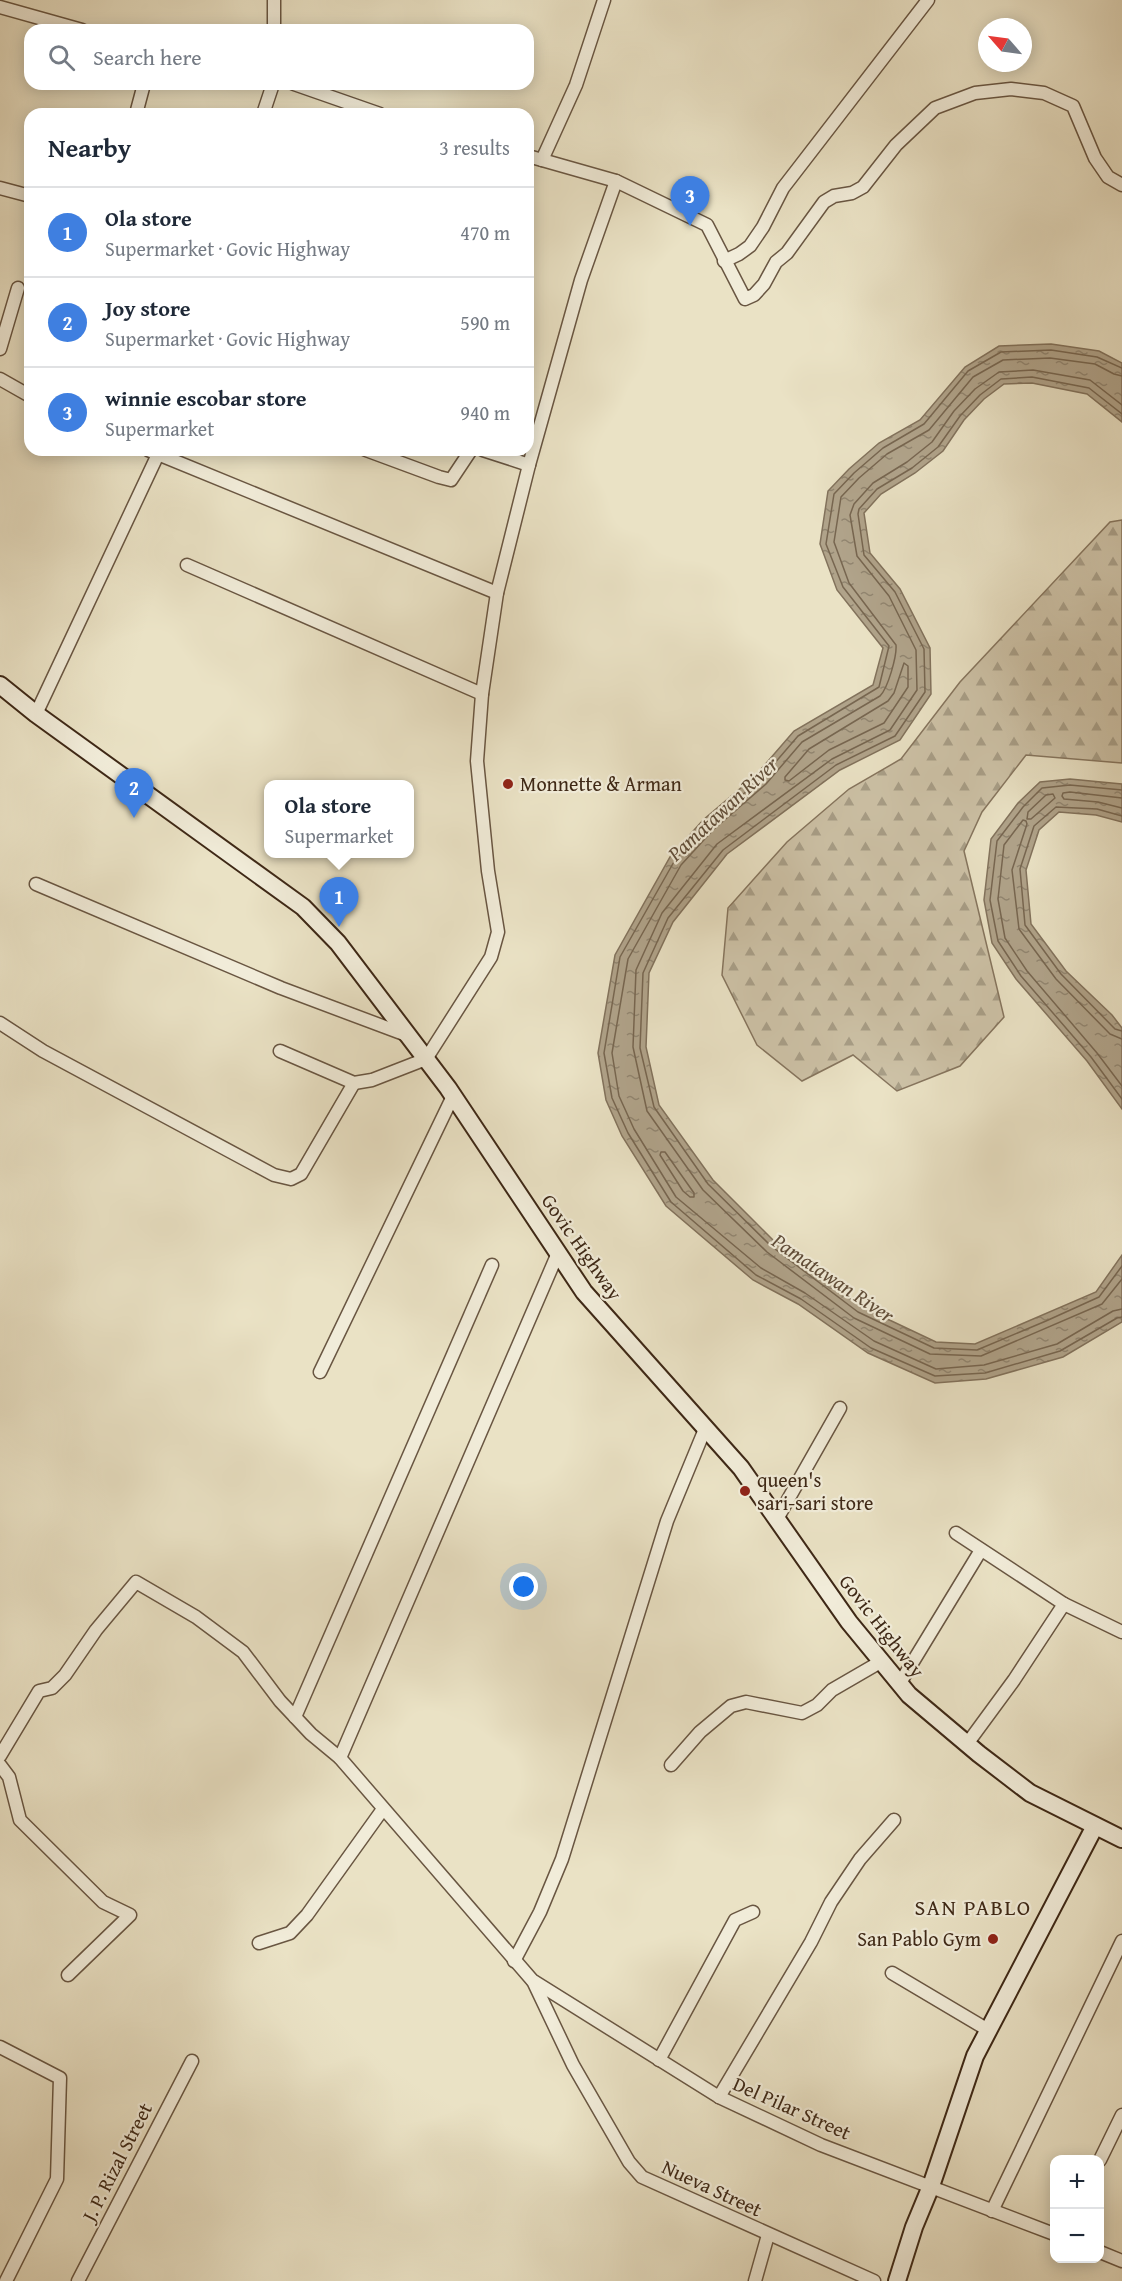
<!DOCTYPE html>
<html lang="en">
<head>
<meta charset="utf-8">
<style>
	body { margin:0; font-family:"Gentium Book Plus",serif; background:#f2f2f3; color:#1f2937 }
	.controls { position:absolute; right:18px; bottom:18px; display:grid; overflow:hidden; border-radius:12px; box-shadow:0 3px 15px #0003 }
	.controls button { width:54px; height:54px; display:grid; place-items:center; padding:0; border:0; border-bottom:2px solid #e0e1e3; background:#fff; color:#1f2937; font:30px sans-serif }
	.compass { position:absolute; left:978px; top:18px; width:54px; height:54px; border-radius:50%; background:#fff; box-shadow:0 3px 15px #0003; rotate:298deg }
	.you { position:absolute; left:524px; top:1587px; width:21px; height:21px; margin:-15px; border:4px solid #fff; border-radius:50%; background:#1a73e8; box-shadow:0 0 0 9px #1a73e833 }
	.badge { display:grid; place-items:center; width:39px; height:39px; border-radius:50%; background:#b45309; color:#fff; font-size:20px; font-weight:700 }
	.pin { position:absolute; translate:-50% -50px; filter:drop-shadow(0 2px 3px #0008) }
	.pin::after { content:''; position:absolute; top:32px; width:21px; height:18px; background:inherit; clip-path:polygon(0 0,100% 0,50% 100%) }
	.popup { position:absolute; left:264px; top:780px; width:150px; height:78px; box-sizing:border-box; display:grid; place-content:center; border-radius:12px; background:#fff; filter:drop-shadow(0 2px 4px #0005); font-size:20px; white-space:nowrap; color:#747a83 }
	.popup b { font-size:22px; color:#1f2937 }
	.popup::after { content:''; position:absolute; left:50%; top:100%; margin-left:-12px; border:12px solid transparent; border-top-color:#fff }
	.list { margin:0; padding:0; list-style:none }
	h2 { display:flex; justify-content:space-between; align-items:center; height:78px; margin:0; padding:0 24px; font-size:26px }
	h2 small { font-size:20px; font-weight:400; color:#747a83 }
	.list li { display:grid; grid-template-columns:39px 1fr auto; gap:18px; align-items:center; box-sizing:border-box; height:90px; padding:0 24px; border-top:2px solid #e0e1e3 }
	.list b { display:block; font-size:22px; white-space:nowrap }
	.list p { margin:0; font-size:20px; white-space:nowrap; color:#747a83 }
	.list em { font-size:20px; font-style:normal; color:#747a83 }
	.icon { flex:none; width:33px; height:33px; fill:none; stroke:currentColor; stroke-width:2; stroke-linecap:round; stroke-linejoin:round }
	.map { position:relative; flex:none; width:1122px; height:2281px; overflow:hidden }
	.search { position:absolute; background:#fff; box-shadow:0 3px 15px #0003; left:24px; top:24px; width:510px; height:66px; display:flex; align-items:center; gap:15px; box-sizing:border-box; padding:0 21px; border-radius:18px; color:#747a83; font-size:22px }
	.panel { position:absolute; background:#fff; box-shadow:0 3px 15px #0003; left:24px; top:108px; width:510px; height:348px; border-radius:18px }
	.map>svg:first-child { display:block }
	.forest { fill:url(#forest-firs); stroke:#86755e; stroke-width:1.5 }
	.water { fill:url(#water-ripples); stroke:#82725c; stroke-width:1.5 }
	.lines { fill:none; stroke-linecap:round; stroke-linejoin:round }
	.shore { stroke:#776650; stroke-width:1.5 }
	.minor-casing { stroke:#695642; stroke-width:15 }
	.secondary-casing { stroke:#3e2816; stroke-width:20 }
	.minor { stroke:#f1ecd9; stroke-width:12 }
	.secondary { stroke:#f1ecd9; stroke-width:16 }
	.poi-dot { fill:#8f2418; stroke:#f1ecd9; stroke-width:2 }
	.labels { text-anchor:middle; stroke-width:4.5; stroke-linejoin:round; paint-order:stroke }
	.poi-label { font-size:20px; fill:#3e2816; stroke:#f1ecd9; text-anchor:start }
	.street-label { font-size:20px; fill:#3e2816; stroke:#f1ecd9 }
	.water-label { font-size:21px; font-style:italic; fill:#604d39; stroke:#f1ecd9 }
	.quarter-label { font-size:22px; letter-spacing:1.5px; fill:#3e2816; stroke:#f1ecd9 }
</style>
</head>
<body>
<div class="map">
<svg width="1122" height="2281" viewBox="0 0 1122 2281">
	<defs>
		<pattern id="forest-firs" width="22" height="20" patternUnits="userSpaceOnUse" patternTransform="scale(1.5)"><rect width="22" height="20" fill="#cdc2a7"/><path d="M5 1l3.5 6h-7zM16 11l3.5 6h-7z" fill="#a89e87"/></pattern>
		<pattern id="water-ripples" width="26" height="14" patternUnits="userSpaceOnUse" patternTransform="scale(1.5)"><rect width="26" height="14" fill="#b0a38a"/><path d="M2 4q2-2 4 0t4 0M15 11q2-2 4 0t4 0" fill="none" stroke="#918570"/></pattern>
	</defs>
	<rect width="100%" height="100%" fill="#eae2c5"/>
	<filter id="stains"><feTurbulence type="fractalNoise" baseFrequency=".00333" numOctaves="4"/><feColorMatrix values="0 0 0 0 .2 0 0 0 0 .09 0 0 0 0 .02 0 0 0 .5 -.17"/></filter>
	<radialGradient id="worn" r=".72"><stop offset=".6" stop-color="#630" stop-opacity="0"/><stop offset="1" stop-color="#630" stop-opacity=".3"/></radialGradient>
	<path class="forest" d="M 1122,520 L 1122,763 L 1026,755 L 982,812 L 964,851 L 1004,1017 L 960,1066 L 897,1091 L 853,1055 L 802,1081 L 757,1045 L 722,975 L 728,908 L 787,842 L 849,789 L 901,759 L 960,682 L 1110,522 Z"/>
	<g class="water">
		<path d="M 1051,344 L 1099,351 L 1122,363 L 1122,422 L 1087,394 L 1032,383 L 1004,384 L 984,399 L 964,420 L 943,451 L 915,473 L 881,494 L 864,513 L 870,553 L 900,589 L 930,648 L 931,694 L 900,740 L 840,770 L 727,854 L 673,922 L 649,973 L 646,1047 L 659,1105 L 713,1180 L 775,1242 L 862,1307 L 936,1342 L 975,1344 L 1096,1292 L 1122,1255 L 1122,1322 L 1063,1357 L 986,1379 L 935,1383 L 868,1353 L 798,1304 L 753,1280 L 666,1206 L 622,1136 L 606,1100 L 598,1053 L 615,955 L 670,857 L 703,820 L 756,775 L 794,731 L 873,685 L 883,648 L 837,590 L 820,544 L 828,491 L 849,469 L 879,443 L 920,420 L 965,367 L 999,346 Z"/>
		<path d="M 1070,779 L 1122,784 L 1122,822 L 1096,815 L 1059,812 L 1039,830 L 1026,870 L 1031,924 L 1066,971 L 1112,1015 L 1122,1028 L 1122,1109 L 1087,1061 L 1016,979 L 992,943 L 984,900 L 991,839 L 1018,803 L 1040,782 Z"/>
	</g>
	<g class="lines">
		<g class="shore">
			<path d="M 1122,368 L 1097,357 L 1051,350 L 1001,352 L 968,371 L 924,424 L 883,448 L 854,473 L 834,494 L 826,544 L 843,587 L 889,646 L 879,687 L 798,736 L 761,779 L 708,824 L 675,860 L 620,957 L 604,1053 L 612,1098 L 628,1133 L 671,1202 L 756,1275 L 801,1299 L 871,1348 L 935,1376 L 985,1373 L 1060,1351 L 1117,1318 L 1122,1317"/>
			<path d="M 1122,376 L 1114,374 L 1095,364 L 1050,358 L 1003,360 L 973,377 L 929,430 L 887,454 L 859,478 L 841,497 L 834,542 L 849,583 L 896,645 C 897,656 888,688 880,696 L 802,742 L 766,784 L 713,830 L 681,865 L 628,959 L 612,1053 L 619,1096 L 634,1129 L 676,1197 L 761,1268 L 805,1293 L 874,1341 L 936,1369 L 984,1365 L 1057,1344 L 1113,1311 L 1122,1309"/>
			<path d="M 1122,405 L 1090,380 L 1033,370 L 999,372 L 975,389 L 954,411 L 932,442 L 907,462 L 873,483 L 854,504 L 850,515 L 857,556 L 889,596 L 916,650 L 917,690 L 890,730 L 832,759 L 717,844 L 662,913 L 636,970 L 633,1047 L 647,1111 L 703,1190 L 767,1252 L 854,1318 L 930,1354 L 981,1356 L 1102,1304 L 1122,1279"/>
			<path d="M 1122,414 L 1089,388 L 1032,377 L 1001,379 L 980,395 L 960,416 L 938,447 L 912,468 L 877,489 L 859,509 L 858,514 L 864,555 L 895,592 L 924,649 L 925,692 L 895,736 L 836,765 L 723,850 L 668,918 L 643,973 L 640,1048 L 654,1107 L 708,1184 L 771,1246 L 858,1312 L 934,1348 L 977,1350 L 1046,1321 L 1099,1297 L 1122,1266"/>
			<path d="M 904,663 L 908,666 L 908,687 L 884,723 L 829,750 L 789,781 L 785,780 L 785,777 L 809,749 L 888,701 L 894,693 Z"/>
			<path d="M 1122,790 L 1070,785 L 1042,788 L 1023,807 L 997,841 L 990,900 L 998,941 L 1021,976 L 1091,1057 L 1122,1099"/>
			<path d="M 1046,795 L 1053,794 L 1055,798 L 1031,819 L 1027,819 L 1028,812 Z"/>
			<path d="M 1122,798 L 1070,792 L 1063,793 L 1062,796 L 1064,799 L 1098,802 L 1122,808"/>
			<path d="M 1122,816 L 1097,809 L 1056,807 L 1034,826 L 1020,869 L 1025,925 L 1061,974 L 1115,1029 L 1122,1031"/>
			<path d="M 1122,1039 L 1110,1034 L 1056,979 L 1019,929 L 1012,870 L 1027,824 L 1026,821 L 1023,820 L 1004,845 L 998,899 L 1005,938 L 1027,971 L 1097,1053 L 1122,1086"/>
			<path d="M 661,1152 L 665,1152 L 694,1193 L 694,1197 L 690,1197 L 683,1191 L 660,1155 Z"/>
		</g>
		<defs>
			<g id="minor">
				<path d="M 274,0 L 274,30"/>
				<path d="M 0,7 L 82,30"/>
				<path d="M 294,84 L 380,114"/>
				<path d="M 136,114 L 144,84"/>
				<path d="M 263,114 L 273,84"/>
				<path d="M 528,156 L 616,181 L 707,225 L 745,299 L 754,295 L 764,284 L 776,262 L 787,253 L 824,202 L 834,196 L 852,193 L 863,187 L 896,145 L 935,108 L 975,93 L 1011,89 L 1044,93 L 1073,106 L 1095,158 L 1108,177 L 1122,185"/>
				<path d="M 542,160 L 576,85 L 604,0"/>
				<path d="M 0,188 L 30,196"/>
				<path d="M 724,261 L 739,254 L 750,246 L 763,227 L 783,188 L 928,0"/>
				<path d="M 0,349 L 18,288"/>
				<path d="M 0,379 L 30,396"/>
				<path d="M 148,450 L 497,593"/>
				<path d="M 366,450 L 439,477 L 451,480 L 471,450"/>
				<path d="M 483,450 L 529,465"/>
				<path d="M 187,565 L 482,694"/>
				<path d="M 36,714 L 160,450"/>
				<path d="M 36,884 L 281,988 L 409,1036"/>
				<path d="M 0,1023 L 43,1051 L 274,1175 L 291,1179 L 301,1174 L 354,1083"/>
				<path d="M 280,1051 L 354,1083 L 372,1080 L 426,1059 L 491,957 L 498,932 L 488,871 L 477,761 L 482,694 L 497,593 L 529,465 L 581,280 L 616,181"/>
				<path d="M 558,1253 L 340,1758 L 532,1980 L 719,2097 L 821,2145 L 1054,2234"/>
				<path d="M 320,1372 L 453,1096"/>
				<path d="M 777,1519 L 840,1408"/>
				<path d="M 956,1533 L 1064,1604 L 1122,1632"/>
				<path d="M 900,1683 L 981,1550"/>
				<path d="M 295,1717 L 492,1265"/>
				<path d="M 967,1744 L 1014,1680 L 1064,1604"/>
				<path d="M 0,1756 L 39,1691 L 52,1688 L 65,1675 L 96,1630 L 136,1582 L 196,1617 L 243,1652 L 280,1701 L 311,1734 L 340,1758"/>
				<path d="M 0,1765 L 9,1777 L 20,1820 L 103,1902 L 130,1915 L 68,1975"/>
				<path d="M 671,1765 L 700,1732 L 731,1706 L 746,1702 L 802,1713 L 817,1705 L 832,1690 L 882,1661"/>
				<path d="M 259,1943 L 290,1933 L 307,1915 L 383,1809"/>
				<path d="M 514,1961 L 540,1912 L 562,1859 L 667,1521 L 705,1429"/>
				<path d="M 892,1973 L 988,2030"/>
				<path d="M 533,1981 L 573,2065 L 629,2162 L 642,2177 L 874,2281"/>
				<path d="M 0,2047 L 60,2078 L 57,2179 L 6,2281"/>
				<path d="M 659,2060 L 735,1920 L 753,1912"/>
				<path d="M 719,2097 L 811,1942 L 831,1902 L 860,1859 L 894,1820"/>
				<path d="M 1100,2160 L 1122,2115"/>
				<path d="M 992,2211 L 1122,1941"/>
				<path d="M 1100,2252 L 1122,2261"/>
				<path d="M 78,2281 L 192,2061"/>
				<path d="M 755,2281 L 768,2235"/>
			</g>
			<g id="secondary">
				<path d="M 0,685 L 36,714 L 303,907 L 338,943 L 448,1088 L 584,1292 L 741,1468 L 849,1622 L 909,1695 L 979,1754 L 1030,1793 L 1122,1839"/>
				<path d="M 897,2281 L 914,2227 L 931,2186 L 975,2056 L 1095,1826"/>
			</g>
		</defs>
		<use href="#minor" class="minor-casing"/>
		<use href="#secondary" class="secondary-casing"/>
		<use href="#minor" class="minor"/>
		<use href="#secondary" class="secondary"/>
	</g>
	<g class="poi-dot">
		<circle cx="508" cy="784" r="6"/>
		<circle cx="745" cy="1491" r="6"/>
		<circle cx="993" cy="1939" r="6"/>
	</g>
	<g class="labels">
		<g class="poi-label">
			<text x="520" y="791">Monnette &amp; Arman</text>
			<text x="757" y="1487">queen's<tspan x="757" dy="23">sari-sari store</tspan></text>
			<text x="981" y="1946" text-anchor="end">San Pablo Gym</text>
		</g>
		<g class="street-label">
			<text transform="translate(582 1247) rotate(55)" y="7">Govic Highway</text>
			<text transform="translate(882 1626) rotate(52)" y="7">Govic Highway</text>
			<text transform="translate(792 2108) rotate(24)" y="7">Del Pilar Street</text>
			<text transform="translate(117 2162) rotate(-63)" y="7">J. P. Rizal Street</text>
			<text transform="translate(712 2188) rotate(25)" y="7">Nueva Street</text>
		</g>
		<g class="water-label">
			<text transform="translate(723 809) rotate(-43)" y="7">Pamatawan River</text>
			<text transform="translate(833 1278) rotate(34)" y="7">Pamatawan River</text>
		</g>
		<g class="quarter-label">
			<text x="973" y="1915">SAN PABLO</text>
		</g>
	</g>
	<rect width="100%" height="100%" filter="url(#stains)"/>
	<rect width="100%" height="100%" fill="url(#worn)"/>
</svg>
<div class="controls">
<button>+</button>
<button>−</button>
</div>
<svg class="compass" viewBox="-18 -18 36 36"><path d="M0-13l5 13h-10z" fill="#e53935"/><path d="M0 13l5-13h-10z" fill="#747a83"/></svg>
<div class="you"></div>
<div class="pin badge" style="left:339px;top:927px;background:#3f7fe0">1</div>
<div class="popup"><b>Ola store</b>Supermarket</div>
<div class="pin badge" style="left:134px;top:818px;background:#3f7fe0">2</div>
<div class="pin badge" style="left:690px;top:226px;background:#3f7fe0">3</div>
<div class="search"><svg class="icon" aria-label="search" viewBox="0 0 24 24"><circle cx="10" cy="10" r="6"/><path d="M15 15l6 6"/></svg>Search here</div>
<section class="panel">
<h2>Nearby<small>3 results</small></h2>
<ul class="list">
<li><span class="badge" style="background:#3f7fe0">1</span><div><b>Ola store</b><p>Supermarket · Govic Highway</p></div><em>470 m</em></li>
<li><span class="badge" style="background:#3f7fe0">2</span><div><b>Joy store</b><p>Supermarket · Govic Highway</p></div><em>590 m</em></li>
<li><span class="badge" style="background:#3f7fe0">3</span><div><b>winnie escobar store</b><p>Supermarket</p></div><em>940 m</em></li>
</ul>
</section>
</div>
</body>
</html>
